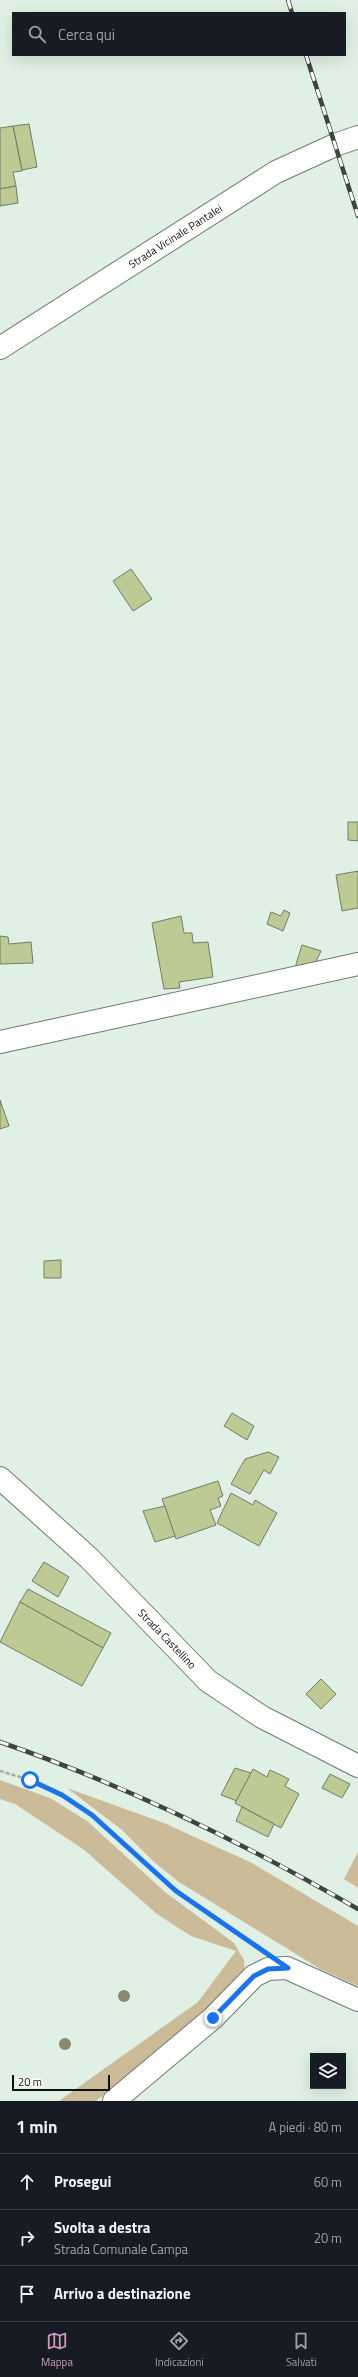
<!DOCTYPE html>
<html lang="it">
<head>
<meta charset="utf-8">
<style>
	body { margin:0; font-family:"Titillium Web",sans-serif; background:#20242c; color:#f1f3f6 }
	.controls { position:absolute; right:12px; bottom:12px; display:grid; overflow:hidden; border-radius:0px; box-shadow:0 4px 16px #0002 }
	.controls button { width:36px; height:36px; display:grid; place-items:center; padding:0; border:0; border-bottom:1px solid #363941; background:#171b24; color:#f1f3f6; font:20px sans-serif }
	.scale { position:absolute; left:12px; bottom:10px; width:98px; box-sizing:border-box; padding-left:4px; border:2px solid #0d120e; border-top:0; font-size:11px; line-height:14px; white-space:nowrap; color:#0d120e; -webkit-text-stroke:3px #fff; paint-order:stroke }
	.stop { position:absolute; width:12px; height:12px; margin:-9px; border:3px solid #1a73e8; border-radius:50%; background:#fff }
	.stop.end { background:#1a73e8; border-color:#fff; box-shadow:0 1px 4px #0008 }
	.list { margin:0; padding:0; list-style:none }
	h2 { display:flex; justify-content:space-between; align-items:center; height:52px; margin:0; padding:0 16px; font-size:17px }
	h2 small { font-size:13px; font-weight:400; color:#9ea1a6 }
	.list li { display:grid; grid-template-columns:26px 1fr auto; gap:12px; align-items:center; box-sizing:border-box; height:56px; padding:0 16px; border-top:1px solid #363941 }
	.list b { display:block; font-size:15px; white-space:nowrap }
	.list p { margin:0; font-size:13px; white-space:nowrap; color:#9ea1a6 }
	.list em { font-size:13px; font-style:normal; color:#9ea1a6 }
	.icon { flex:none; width:22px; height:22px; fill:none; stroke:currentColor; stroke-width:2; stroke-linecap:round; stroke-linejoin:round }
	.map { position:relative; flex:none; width:358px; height:2101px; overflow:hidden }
	.search { position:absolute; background:#171b24; box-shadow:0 4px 16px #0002; left:12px; right:12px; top:12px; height:44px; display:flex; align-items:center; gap:10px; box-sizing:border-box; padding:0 14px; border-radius:0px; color:#9ea1a6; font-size:15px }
	.sheet { height:220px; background:#171b24 }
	nav { display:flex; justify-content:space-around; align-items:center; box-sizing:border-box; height:56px; border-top:1px solid #363941; background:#171b24; font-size:11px; color:#9ea1a6 }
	nav a { display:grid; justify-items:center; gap:2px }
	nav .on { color:#cd98c0 }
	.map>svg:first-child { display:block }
	.green { fill:#cb9 }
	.building { fill:#bdca94; stroke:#757a6a }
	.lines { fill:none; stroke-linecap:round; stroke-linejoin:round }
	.minor-casing { stroke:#6e7c71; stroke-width:24 }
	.path { stroke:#9faca2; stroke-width:2.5; stroke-dasharray:4 2; stroke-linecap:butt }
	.minor { stroke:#fff; stroke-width:22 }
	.rail-casing { stroke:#3e453f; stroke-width:4.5 }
	.rail { stroke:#fff; stroke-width:3; stroke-dasharray:9; stroke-linecap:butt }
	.tree { fill:#8b896b }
	.route { stroke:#1a73e8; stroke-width:5 }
	.labels { text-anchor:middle; stroke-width:3.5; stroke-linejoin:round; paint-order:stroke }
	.street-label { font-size:11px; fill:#0d120e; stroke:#fff }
</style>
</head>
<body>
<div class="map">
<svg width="358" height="2101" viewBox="0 0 358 2101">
	<rect width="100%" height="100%" fill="#e0f0e4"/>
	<g class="green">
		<path d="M 0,1780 L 50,1798 L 87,1821 L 165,1892 L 234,1943 L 244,1960 L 245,1971 L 186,2031 L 96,2101 L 59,2101 L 198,2002 L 236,1951 L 191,1936 L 157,1914 L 83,1849 L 15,1804 L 0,1799 Z"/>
		<path d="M 67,1788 L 164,1823 L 252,1863 L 358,1926 L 358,1986 L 322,1970 L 179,1882 L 154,1862 L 122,1830 Z"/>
		<path d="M 358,1852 L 358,1888 L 344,1879 Z"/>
	</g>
	<g class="building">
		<path d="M 29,124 L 37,167 L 22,170 L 13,126 Z"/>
		<path d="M 13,126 L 22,171 L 13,172 L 16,186 L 0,189 L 0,128 Z"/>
		<path d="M 16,186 L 18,203 L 0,206 L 0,189 Z"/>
		<path d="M 131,569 L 152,599 L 133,611 L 113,581 Z"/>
		<path d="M 348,822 L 358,822 L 358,841 L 348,840 Z"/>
		<path d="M 358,871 L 358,908 L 342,911 L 336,875 Z"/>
		<path d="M 284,910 L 290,913 L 283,931 L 267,924 L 271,912 L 281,916 Z"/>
		<path d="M 181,916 L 184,933 L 192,933 L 193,943 L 208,942 L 213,977 L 179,982 L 180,988 L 164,989 L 152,923 Z"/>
		<path d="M 0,936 L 8,937 L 9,944 L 31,942 L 33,963 L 0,964 Z"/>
		<path d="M 302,945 L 321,951 L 314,966 L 294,971 Z"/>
		<path d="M 0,1100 L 9,1126 L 0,1129 Z"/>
		<path d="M 61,1260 L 61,1278 L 44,1278 L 44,1261 Z"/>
		<path d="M 232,1413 L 254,1426 L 247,1440 L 224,1426 Z"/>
		<path d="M 268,1452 L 279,1457 L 270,1474 L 264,1470 L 250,1494 L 231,1484 L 245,1459 Z"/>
		<path d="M 218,1481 L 223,1496 L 218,1498 L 221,1506 L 210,1510 L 216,1525 L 176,1539 L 162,1499 Z"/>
		<path d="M 231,1493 L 253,1505 L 255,1500 L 277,1513 L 259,1546 L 217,1523 Z"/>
		<path d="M 165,1506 L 175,1536 L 155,1542 L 143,1511 Z"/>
		<path d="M 44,1562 L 69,1577 L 58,1597 L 32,1581 Z"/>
		<path d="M 28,1589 L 111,1633 L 103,1648 L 20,1602 Z"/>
		<path d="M 20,1602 L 103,1648 L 82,1686 L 0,1642 Z"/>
		<path d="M 321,1679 L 336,1694 L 321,1709 L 306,1694 Z"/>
		<path d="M 235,1768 L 251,1773 L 237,1801 L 221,1795 Z"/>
		<path d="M 253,1769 L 267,1777 L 270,1770 L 289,1779 L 285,1786 L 299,1794 L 281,1828 L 235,1803 Z"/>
		<path d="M 330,1774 L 350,1784 L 342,1798 L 322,1788 Z"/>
		<path d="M 242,1807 L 274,1824 L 268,1837 L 236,1821 Z"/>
	</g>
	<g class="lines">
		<defs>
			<g id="minor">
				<path id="s1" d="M 0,348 L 276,172 L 335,145 L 358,137"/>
				<path d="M 0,1042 L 358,964"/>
				<path id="s2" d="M 0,1478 L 89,1558 L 208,1681 L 262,1717 L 358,1766"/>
				<path d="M 114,2101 L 213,2018 L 254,1976 L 268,1969 L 287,1968 L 358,2000"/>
			</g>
		</defs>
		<use href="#minor" class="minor-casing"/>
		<path class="path" d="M 0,1771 L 30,1780 L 62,1795 L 92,1815 L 176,1891 L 254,1945"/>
		<use href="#minor" class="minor"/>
		<defs>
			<g id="rail">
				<path d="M 288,0 L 292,13"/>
				<path d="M 306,55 L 358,216"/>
				<path d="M 0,1742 C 125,1785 244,1843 358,1909"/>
			</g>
		</defs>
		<use href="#rail" class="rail-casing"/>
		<use href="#rail" class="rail"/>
	</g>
	<g class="tree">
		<circle cx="124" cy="1996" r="6"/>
		<circle cx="65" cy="2044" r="6"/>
	</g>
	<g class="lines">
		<path class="route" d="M 30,1780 L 62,1795 L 92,1815 L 176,1891 L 288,1968 L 268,1969 L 254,1976 L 213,2018"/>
	</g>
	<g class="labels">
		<g class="street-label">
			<text dy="4" stroke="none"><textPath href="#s1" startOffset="208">Strada Vicinale Pantalei</textPath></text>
			<text dy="4" stroke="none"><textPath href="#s2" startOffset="232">Strada Castellino</textPath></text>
		</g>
	</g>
</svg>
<div class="controls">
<button><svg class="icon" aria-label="layers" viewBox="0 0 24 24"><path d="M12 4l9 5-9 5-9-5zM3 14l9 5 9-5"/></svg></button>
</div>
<div class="scale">20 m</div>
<div class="stop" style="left:30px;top:1780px"></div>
<div class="stop end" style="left:213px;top:2018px"></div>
<div class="search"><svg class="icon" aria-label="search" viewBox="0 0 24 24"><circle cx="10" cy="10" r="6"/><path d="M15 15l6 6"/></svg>Cerca qui</div>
</div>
<section class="sheet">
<h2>1 min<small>A piedi · 80 m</small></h2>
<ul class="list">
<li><svg class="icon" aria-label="ahead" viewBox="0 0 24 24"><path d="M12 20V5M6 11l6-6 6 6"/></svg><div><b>Prosegui</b></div><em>60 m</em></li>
<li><svg class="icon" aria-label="right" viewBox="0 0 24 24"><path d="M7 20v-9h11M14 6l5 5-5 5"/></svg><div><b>Svolta a destra</b><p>Strada Comunale Campa</p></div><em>20 m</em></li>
<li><svg class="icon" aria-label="arrive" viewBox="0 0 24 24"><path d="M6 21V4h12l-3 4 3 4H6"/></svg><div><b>Arrivo a destinazione</b></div></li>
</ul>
</section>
<nav>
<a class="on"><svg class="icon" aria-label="map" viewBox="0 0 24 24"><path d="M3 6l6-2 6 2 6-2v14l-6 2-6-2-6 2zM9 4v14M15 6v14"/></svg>Mappa</a>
<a><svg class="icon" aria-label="directions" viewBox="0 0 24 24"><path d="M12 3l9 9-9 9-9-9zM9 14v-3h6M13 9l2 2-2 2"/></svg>Indicazioni</a>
<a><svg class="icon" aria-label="saved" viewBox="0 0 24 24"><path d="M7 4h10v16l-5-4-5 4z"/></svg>Salvati</a>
</nav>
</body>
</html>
